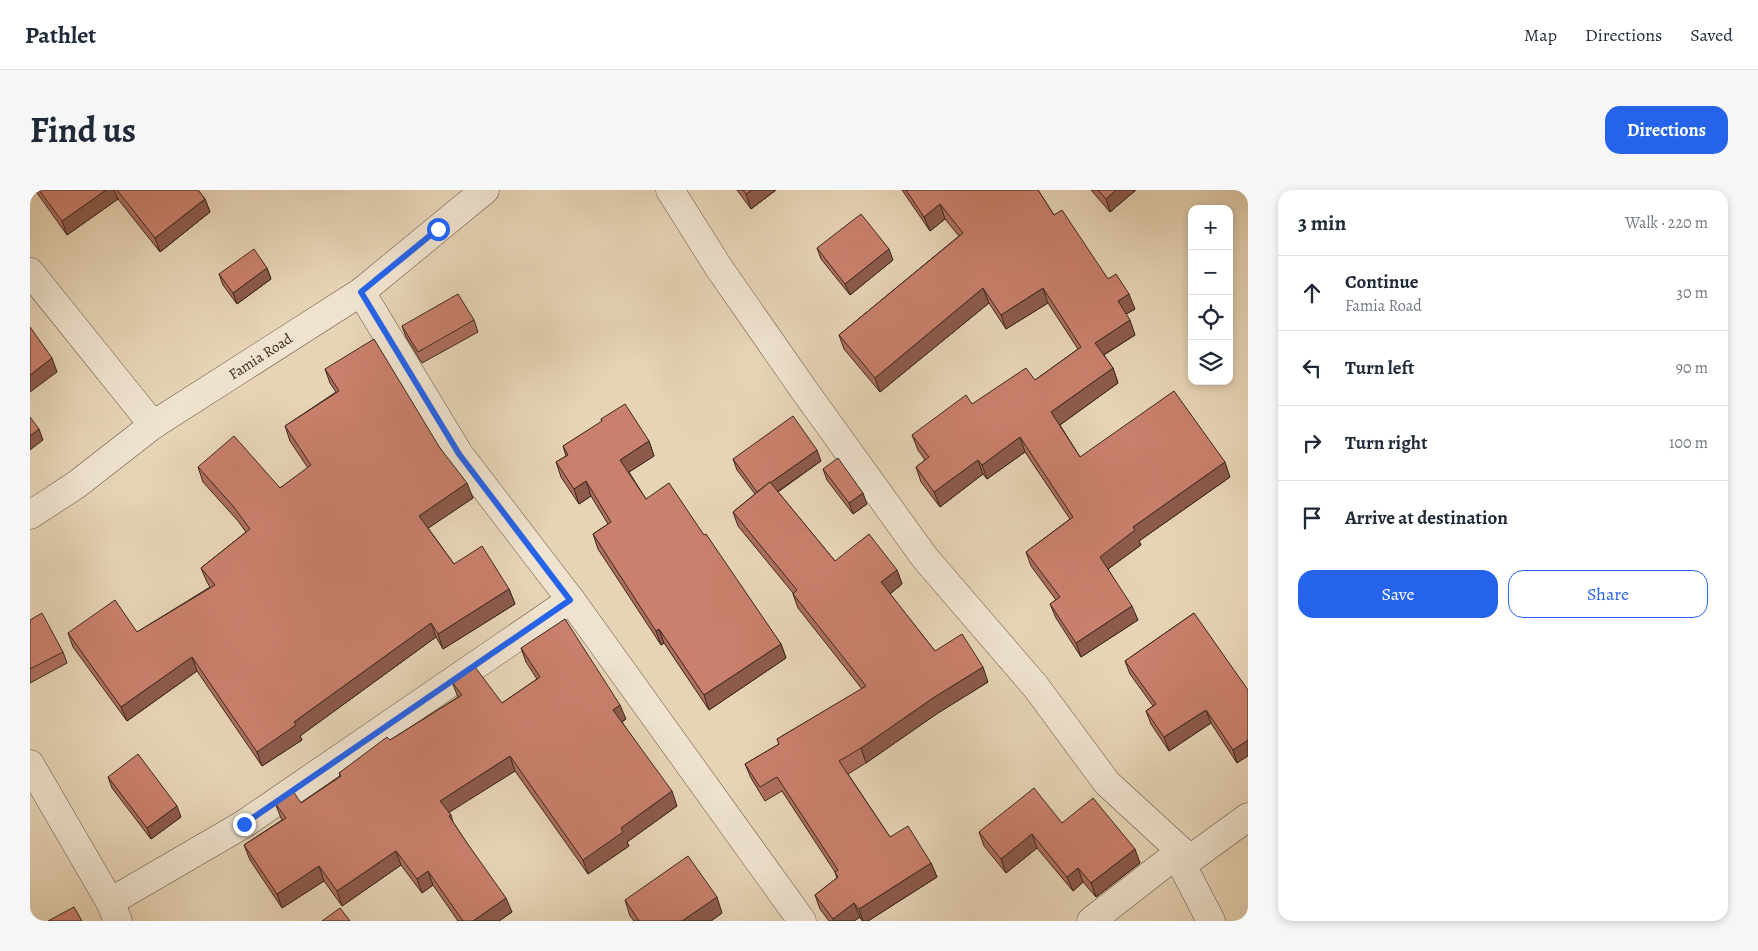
<!DOCTYPE html>
<html lang="en">
<head>
<meta charset="utf-8">
<style>
	body { margin:0; font-family:Alegreya,serif; background:#f6f6f7; color:#1f2937 }
	.controls { position:absolute; right:15px; top:15px; display:grid; overflow:hidden; border-radius:10px; box-shadow:0 2px 8px #0003 }
	.controls button { width:45px; height:45px; display:grid; place-items:center; padding:0; border:0; border-bottom:1px solid #e0e1e3; background:#fff; color:#1f2937; font:25px sans-serif }
	.stop { position:absolute; width:15px; height:15px; margin:-11px; border:4px solid #2563eb; border-radius:50%; background:#fff }
	.stop.end { background:#2563eb; border-color:#fff; box-shadow:0 1px 5px #0008 }
	.list { margin:0; padding:0; list-style:none }
	h2 { display:flex; justify-content:space-between; align-items:center; height:65px; margin:0; padding:0 20px; font-size:21px }
	h2 small { font-size:16px; font-weight:400; color:#747a83 }
	.list li { display:grid; grid-template-columns:32px 1fr auto; gap:15px; align-items:center; box-sizing:border-box; height:75px; padding:0 20px; border-top:1px solid #e0e1e3 }
	.list b { display:block; font-size:19px; white-space:nowrap }
	.list p { margin:0; font-size:16px; white-space:nowrap; color:#747a83 }
	.list em { font-size:16px; font-style:normal; color:#747a83 }
	.actions { display:flex; gap:10px; padding:15px 20px }
	.actions a { flex:1; padding:11px 0; border:1px solid #2563eb; border-radius:15px; text-align:center; font-size:18px; color:#2563eb }
	.actions .main { background:#2563eb; color:#fff }
	.icon { flex:none; width:28px; height:28px; fill:none; stroke:currentColor; stroke-width:2; stroke-linecap:round; stroke-linejoin:round }
	.map { position:relative; flex:none; width:1218px; height:731px; overflow:hidden; border-radius:15px }
	header { display:flex; align-items:center; gap:30px; box-sizing:border-box; height:70px; padding:0 25px; background:#fff; border-bottom:1px solid #e0e1e3 }
	header strong { font-size:24px }
	nav { display:flex; gap:28px; margin-inline-start:auto; font-size:18px }
	.intro { display:flex; align-items:center; justify-content:space-between; box-sizing:border-box; height:120px; padding:0 30px }
	h1 { margin:0; font-size:35px }
	.button { padding:12px 22px; border-radius:15px; background:#2563eb; color:#fff; font-size:18px; font-weight:700 }
	main { display:flex; gap:30px; padding:0 30px }
	aside { flex:1; background:#fff; border-radius:15px; box-shadow:0 2px 8px #0003 }
	.map>svg:first-child { display:block }
	.lines { fill:none; stroke-linecap:round; stroke-linejoin:round }
	.minor-casing { stroke:#665345; stroke-width:29 }
	.minor { stroke:#efe3cf; stroke-width:28 }
	.wall { fill:#ad6e5d; stroke:#3b2820 }
	.shaded-wall { fill:#8d5a4c; stroke:#3b2820 }
	.building { fill:#c9806c; stroke:#3b2820 }
	.route { stroke:#2563eb; stroke-width:6 }
	.labels { text-anchor:middle; stroke-width:4.5; stroke-linejoin:round; paint-order:stroke }
	.street-label { font-size:15px; fill:#3b2820; stroke:#efe3cf }
</style>
</head>
<body>
<header>
<strong>Pathlet</strong>
<nav><a>Map</a><a>Directions</a><a>Saved</a></nav>
</header>
<div class="intro"><h1>Find us</h1><a class="button">Directions</a></div>
<main>
<div class="map">
<svg width="1218" height="731" viewBox="0 0 1218 731">
	<rect width="100%" height="100%" fill="#e7d4b5"/>
	<filter id="stains"><feTurbulence type="fractalNoise" baseFrequency=".004" numOctaves="4"/><feColorMatrix values="0 0 0 0 .2 0 0 0 0 .09 0 0 0 0 .02 0 0 0 .5 -.17"/></filter>
	<radialGradient id="worn" r=".72"><stop offset=".6" stop-color="#630" stop-opacity="0"/><stop offset="1" stop-color="#630" stop-opacity=".3"/></radialGradient>
	<g class="lines">
		<defs>
			<g id="minor">
				<path d="M 640,0 L 689,78 L 774,200 L 895,368 L 1006,497 L 1077,593 L 1151,661"/>
				<path d="M 0,82 L 123,235"/>
				<path d="M 331,102 L 429,264 L 541,410 L 772,731"/>
				<path id="s1" d="M 0,325 L 46,295 L 123,235 L 331,102 L 455,0"/>
				<path d="M 0,574 L 80,712 L 88,731"/>
				<path d="M 1152,675 L 1181,731"/>
				<path d="M 80,712 L 214,634 L 541,410"/>
				<path d="M 1061,731 L 1151,661 L 1152,675 L 1218,627"/>
			</g>
		</defs>
		<use href="#minor" class="minor-casing"/>
		<use href="#minor" class="minor"/>
	</g>
	<g class="wall">
		<path d="M 5,0 L 168,0 L 175,9 L 180,22 L 130,62 L 88,9 L 37,45 Z"/>
		<path d="M 707,0 L 746,0 L 721,19 Z"/>
		<path d="M 872,0 L 1008,0 L 1024,25 L 1078,89 L 1105,119 L 1096,124 L 1105,145 L 1074,165 L 1083,178 L 1088,193 L 1030,235 L 1050,267 L 1200,287 L 1109,351 L 1111,355 L 1078,379 L 1108,430 L 1051,467 L 1026,428 L 1020,414 L 1026,410 L 1001,376 L 996,362 L 1040,329 L 995,262 L 957,289 L 953,284 L 910,317 L 891,292 L 886,277 L 895,270 L 888,260 L 882,245 L 942,214 L 1005,190 L 1048,159 L 1018,113 L 976,139 L 959,113 L 850,202 L 814,159 L 809,145 L 929,46 L 915,29 L 900,41 Z"/>
		<path d="M 1061,0 L 1106,0 L 1080,22 Z"/>
		<path d="M 787,58 L 863,70 L 820,105 L 791,69 Z"/>
		<path d="M 237,78 L 241,89 L 207,114 L 193,95 L 189,84 Z"/>
		<path d="M 444,130 L 448,142 L 392,173 L 376,147 L 372,136 Z"/>
		<path d="M 295,179 L 410,258 L 443,308 L 398,338 L 424,374 L 479,399 L 485,414 L 413,459 L 406,447 L 270,546 L 272,550 L 232,576 L 167,481 L 97,531 L 43,457 L 38,443 L 107,442 L 180,397 L 177,392 L 171,378 L 216,342 L 208,331 L 173,292 L 168,277 L 250,298 L 278,278 L 260,251 L 255,236 L 306,202 L 300,193 Z"/>
		<path d="M 571,229 L 619,251 L 624,266 L 599,282 L 616,309 L 674,345 L 751,454 L 756,468 L 679,520 L 634,453 L 631,455 L 568,359 L 563,344 L 578,334 L 561,306 L 549,314 L 531,287 L 526,272 L 536,266 L 533,256 L 572,232 Z"/>
		<path d="M 703,269 L 791,271 L 748,302 L 805,371 L 867,380 L 872,394 L 860,404 L 905,461 L 958,492 L 908,523 L 836,573 L 818,584 L 860,647 L 901,673 L 907,687 L 838,731 L 832,731 L 830,727 L 824,731 L 799,731 L 790,719 L 785,705 L 807,688 L 805,682 L 752,601 L 735,611 L 721,588 L 715,574 L 749,554 L 747,549 L 832,499 L 768,418 L 763,404 L 763,403 L 708,336 L 703,322 L 725,304 L 707,280 Z"/>
		<path d="M 793,279 L 837,314 L 823,324 L 797,290 Z"/>
		<path d="M 1164,423 L 1207,573 L 1181,533 L 1139,561 L 1121,534 L 1116,521 L 1123,516 L 1100,484 L 1095,471 Z"/>
		<path d="M 0,430 L 33,462 L 37,473 L 0,493 Z"/>
		<path d="M 491,458 L 596,529 L 592,532 L 647,616 L 597,652 L 599,656 L 558,684 L 485,581 L 419,622 L 421,625 L 423,632 L 482,722 L 469,731 L 428,731 L 403,695 L 392,703 L 371,675 L 312,716 L 294,691 L 252,718 L 220,670 L 214,655 L 252,630 L 251,628 L 245,613 L 271,613 L 310,586 L 309,583 L 360,550 L 428,507 L 422,492 L 472,513 L 507,489 L 496,472 Z"/>
		<path d="M 78,587 L 151,627 L 121,649 L 82,598 Z"/>
		<path d="M 1032,633 L 1110,673 L 1066,707 L 1053,692 L 1043,701 L 1007,658 L 976,683 L 954,656 L 949,642 Z"/>
		<path d="M 595,710 L 692,723 L 681,731 L 604,731 L 600,726 Z"/>
	</g>
	<g class="shaded-wall">
		<path d="M 76,0 L 84,0 L 88,9 L 37,45 L 32,31 Z"/>
		<path d="M 722,0 L 746,0 L 721,19 L 716,4 Z"/>
		<path d="M 1086,0 L 1106,0 L 1080,22 L 1076,9 Z"/>
		<path d="M 175,9 L 180,22 L 130,62 L 125,48 Z"/>
		<path d="M 910,14 L 915,29 L 900,41 L 894,27 Z"/>
		<path d="M 859,59 L 863,70 L 820,105 L 815,94 Z"/>
		<path d="M 237,78 L 241,89 L 207,114 L 203,103 Z"/>
		<path d="M 953,98 L 959,113 L 850,202 L 845,188 Z"/>
		<path d="M 1013,98 L 1018,113 L 976,139 L 971,125 Z"/>
		<path d="M 1099,104 L 1105,119 L 1093,126 L 1088,111 Z"/>
		<path d="M 1100,130 L 1105,145 L 1070,167 L 1065,153 Z"/>
		<path d="M 22,168 L 27,182 L 0,202 L 0,185 Z"/>
		<path d="M 1083,178 L 1088,193 L 1027,237 L 1021,222 Z"/>
		<path d="M 9,239 L 13,250 L 0,260 L 0,246 Z"/>
		<path d="M 990,247 L 995,262 L 957,289 L 952,275 Z"/>
		<path d="M 619,251 L 624,266 L 596,284 L 590,270 Z"/>
		<path d="M 787,260 L 791,271 L 731,313 L 727,302 Z"/>
		<path d="M 948,270 L 953,284 L 910,317 L 904,302 Z"/>
		<path d="M 1195,272 L 1200,287 L 1109,351 L 1111,355 L 1075,381 L 1070,367 L 1103,337 Z"/>
		<path d="M 556,291 L 561,306 L 549,314 L 544,299 Z"/>
		<path d="M 437,293 L 443,308 L 394,341 L 389,326 Z"/>
		<path d="M 833,303 L 837,314 L 823,324 L 819,313 Z"/>
		<path d="M 867,380 L 872,394 L 856,407 L 851,392 Z"/>
		<path d="M 479,399 L 485,414 L 413,459 L 408,444 Z"/>
		<path d="M 1102,416 L 1108,430 L 1051,467 L 1046,453 Z"/>
		<path d="M 401,433 L 406,447 L 270,546 L 272,550 L 232,576 L 227,562 L 264,532 Z"/>
		<path d="M 629,439 L 634,453 L 631,455 L 626,441 Z"/>
		<path d="M 751,454 L 756,468 L 679,520 L 674,505 Z"/>
		<path d="M 162,467 L 167,481 L 97,531 L 91,517 Z"/>
		<path d="M 953,477 L 958,492 L 908,523 L 836,573 L 831,558 L 903,508 Z"/>
		<path d="M 590,515 L 596,529 L 588,534 L 583,520 Z"/>
		<path d="M 1176,520 L 1181,533 L 1139,561 L 1134,547 Z"/>
		<path d="M 1218,550 L 1218,566 L 1207,573 L 1203,560 Z"/>
		<path d="M 480,566 L 485,581 L 415,625 L 410,611 Z"/>
		<path d="M 642,601 L 647,616 L 597,652 L 599,656 L 558,684 L 553,670 L 591,638 Z"/>
		<path d="M 147,616 L 151,627 L 121,649 L 117,638 Z"/>
		<path d="M 1002,644 L 1007,658 L 976,683 L 971,669 Z"/>
		<path d="M 1105,659 L 1110,673 L 1066,707 L 1061,693 Z"/>
		<path d="M 366,661 L 371,675 L 312,716 L 307,701 Z"/>
		<path d="M 901,673 L 907,687 L 838,731 L 833,731 L 829,719 Z"/>
		<path d="M 289,676 L 294,691 L 252,718 L 247,704 Z"/>
		<path d="M 1048,678 L 1053,692 L 1043,701 L 1037,687 Z"/>
		<path d="M 398,681 L 403,695 L 392,703 L 387,689 Z"/>
		<path d="M 687,707 L 692,723 L 681,731 L 652,731 Z"/>
		<path d="M 476,708 L 482,722 L 469,731 L 443,731 Z"/>
		<path d="M 824,713 L 830,727 L 824,731 L 804,731 L 803,729 Z"/>
	</g>
	<g class="building">
		<path d="M 9,0 L 76,0 L 32,31 Z"/>
		<path d="M 87,0 L 168,0 L 175,9 L 125,48 Z"/>
		<path d="M 713,0 L 722,0 L 716,4 Z"/>
		<path d="M 876,0 L 1008,0 L 1024,25 L 1032,20 L 1078,89 L 1086,84 L 1099,104 L 1088,111 L 1100,130 L 1065,153 L 1083,178 L 1021,222 L 1050,267 L 1144,201 L 1195,272 L 1103,337 L 1105,340 L 1070,367 L 1102,416 L 1046,453 L 1020,414 L 1030,407 L 996,362 L 1043,327 L 990,247 L 952,275 L 948,270 L 904,302 L 886,277 L 899,267 L 882,245 L 936,205 L 942,214 L 996,178 L 1005,190 L 1051,157 L 1013,98 L 971,125 L 953,98 L 845,188 L 809,145 L 933,43 L 910,14 L 894,27 Z"/>
		<path d="M 1068,0 L 1086,0 L 1076,9 Z"/>
		<path d="M 831,24 L 859,59 L 815,94 L 787,58 Z"/>
		<path d="M 224,59 L 237,78 L 203,103 L 189,84 Z"/>
		<path d="M 428,104 L 444,130 L 388,162 L 372,136 Z"/>
		<path d="M 0,137 L 22,168 L 0,185 Z"/>
		<path d="M 344,149 L 410,258 L 437,293 L 389,326 L 424,374 L 452,356 L 479,399 L 408,444 L 401,433 L 264,532 L 266,535 L 227,562 L 162,467 L 91,517 L 38,443 L 85,410 L 107,442 L 185,395 L 171,378 L 220,339 L 203,316 L 168,277 L 204,246 L 250,298 L 281,275 L 255,236 L 309,201 L 295,179 Z"/>
		<path d="M 595,214 L 619,251 L 590,270 L 616,309 L 639,293 L 674,345 L 676,344 L 751,454 L 674,505 L 629,439 L 626,441 L 563,344 L 581,332 L 556,291 L 544,299 L 526,272 L 538,265 L 533,256 L 572,231 L 571,229 Z"/>
		<path d="M 763,226 L 787,260 L 740,293 L 740,292 L 727,302 L 703,269 Z"/>
		<path d="M 0,227 L 9,239 L 0,246 Z"/>
		<path d="M 808,268 L 833,303 L 819,313 L 793,279 Z"/>
		<path d="M 740,292 L 805,371 L 839,344 L 867,380 L 851,392 L 905,461 L 932,444 L 953,477 L 903,508 L 831,558 L 809,571 L 860,647 L 878,636 L 901,673 L 829,719 L 824,713 L 803,729 L 785,705 L 808,687 L 805,682 L 808,680 L 747,587 L 730,597 L 715,574 L 749,554 L 747,549 L 836,496 L 763,404 L 767,400 L 703,322 Z"/>
		<path d="M 12,423 L 33,462 L 0,479 L 0,430 Z"/>
		<path d="M 1164,423 L 1218,500 L 1218,550 L 1203,560 L 1176,520 L 1134,547 L 1116,521 L 1126,514 L 1095,471 Z"/>
		<path d="M 535,429 L 590,515 L 583,520 L 642,601 L 591,638 L 593,642 L 553,670 L 480,566 L 410,611 L 421,625 L 419,626 L 437,653 L 476,708 L 443,731 L 433,731 L 398,681 L 387,689 L 366,661 L 307,701 L 289,676 L 247,704 L 214,655 L 256,628 L 245,613 L 263,601 L 271,613 L 311,586 L 309,583 L 357,547 L 360,550 L 432,505 L 422,492 L 445,477 L 472,513 L 510,487 L 491,458 Z"/>
		<path d="M 108,564 L 147,616 L 117,638 L 78,587 Z"/>
		<path d="M 1004,598 L 1032,633 L 1063,608 L 1105,659 L 1061,693 L 1048,678 L 1037,687 L 1002,644 L 971,669 L 949,642 Z"/>
		<path d="M 658,666 L 687,707 L 652,731 L 609,731 L 595,710 Z"/>
		<path d="M 44,717 L 52,731 L 18,731 Z"/>
		<path d="M 310,718 L 320,731 L 292,731 Z"/>
	</g>
	<g class="lines">
		<path class="route" d="M 214,634 L 540,410 L 429,264 L 331,102 L 408,39"/>
	</g>
	<g class="labels">
		<g class="street-label">
			<text dy="5" stroke="none"><textPath href="#s1" startOffset="280">Famia Road</textPath></text>
		</g>
	</g>
	<rect width="100%" height="100%" filter="url(#stains)"/>
	<rect width="100%" height="100%" fill="url(#worn)"/>
</svg>
<div class="controls">
<button>+</button>
<button>−</button>
<button><svg class="icon" aria-label="locate" viewBox="0 0 24 24"><circle cx="12" cy="12" r="6"/><path d="M12 2v4M12 18v4M2 12h4M18 12h4"/></svg></button>
<button><svg class="icon" aria-label="layers" viewBox="0 0 24 24"><path d="M12 4l9 5-9 5-9-5zM3 14l9 5 9-5"/></svg></button>
</div>
<div class="stop" style="left:408px;top:39px"></div>
<div class="stop end" style="left:214px;top:634px"></div>
</div>
<aside>
<h2>3 min<small>Walk · 220 m</small></h2>
<ul class="list">
<li><svg class="icon" aria-label="ahead" viewBox="0 0 24 24"><path d="M12 20V5M6 11l6-6 6 6"/></svg><div><b>Continue</b><p>Famia Road</p></div><em>30 m</em></li>
<li><svg class="icon" aria-label="left" viewBox="0 0 24 24"><path d="M17 20v-9H6M10 6l-5 5 5 5"/></svg><div><b>Turn left</b></div><em>90 m</em></li>
<li><svg class="icon" aria-label="right" viewBox="0 0 24 24"><path d="M7 20v-9h11M14 6l5 5-5 5"/></svg><div><b>Turn right</b></div><em>100 m</em></li>
<li><svg class="icon" aria-label="arrive" viewBox="0 0 24 24"><path d="M6 21V4h12l-3 4 3 4H6"/></svg><div><b>Arrive at destination</b></div></li>
</ul>
<div class="actions"><a class="main">Save</a><a>Share</a></div>
</aside>
</main>
</body>
</html>
